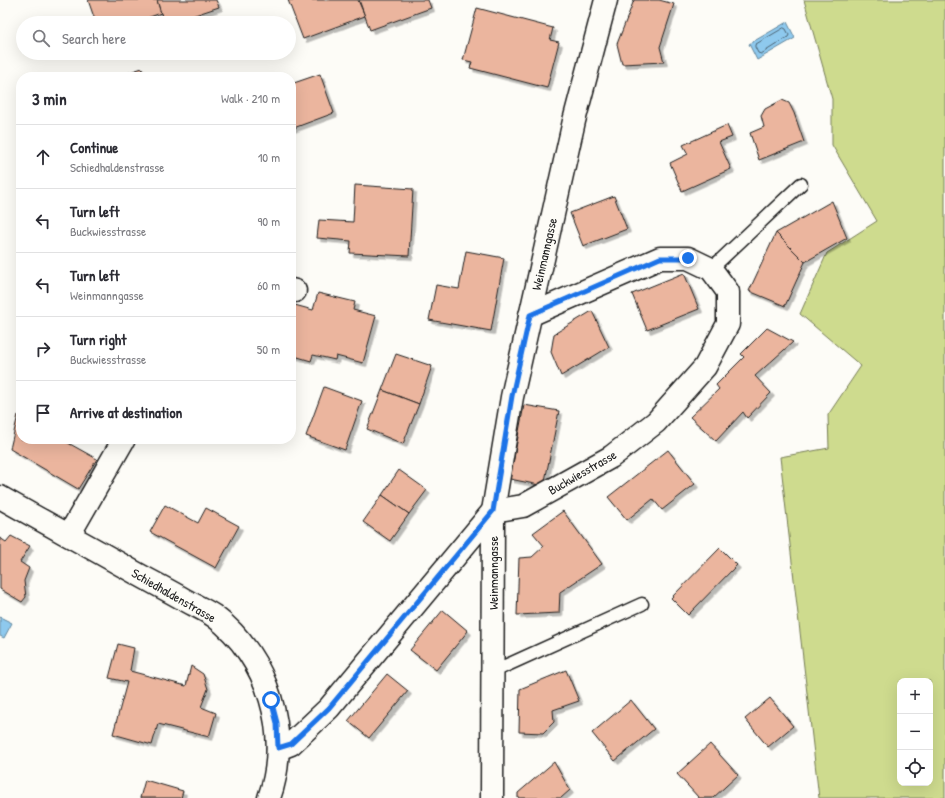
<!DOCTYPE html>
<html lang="en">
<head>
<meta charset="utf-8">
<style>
	body { margin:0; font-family:"Patrick Hand",sans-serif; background:#f7f7f7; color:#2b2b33 }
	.controls { position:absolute; right:12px; bottom:12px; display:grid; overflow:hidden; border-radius:8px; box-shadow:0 4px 16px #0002 }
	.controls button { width:36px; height:36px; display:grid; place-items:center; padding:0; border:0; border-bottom:1px solid #e1e1e2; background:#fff; color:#2b2b33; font:20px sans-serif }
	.stop { position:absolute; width:12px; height:12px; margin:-9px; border:3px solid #1a73e8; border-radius:50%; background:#fff }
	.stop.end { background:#1a73e8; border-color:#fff; box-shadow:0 1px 4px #0008 }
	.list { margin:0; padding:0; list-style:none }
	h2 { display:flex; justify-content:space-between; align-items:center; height:52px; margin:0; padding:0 16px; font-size:17px }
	h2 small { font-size:13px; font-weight:400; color:#7c7c81 }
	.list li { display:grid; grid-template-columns:26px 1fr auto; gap:12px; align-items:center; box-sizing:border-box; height:64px; padding:0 16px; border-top:1px solid #e1e1e2 }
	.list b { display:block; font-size:15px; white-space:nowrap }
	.list p { margin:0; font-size:13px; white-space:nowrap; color:#7c7c81 }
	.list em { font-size:13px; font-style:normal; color:#7c7c81 }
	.icon { flex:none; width:22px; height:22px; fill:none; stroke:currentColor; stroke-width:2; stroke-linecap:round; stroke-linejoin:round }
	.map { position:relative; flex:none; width:945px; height:798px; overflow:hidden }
	.search { position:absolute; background:#fff; box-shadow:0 4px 16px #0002; left:16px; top:16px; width:280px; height:44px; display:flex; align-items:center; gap:10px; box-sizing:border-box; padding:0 14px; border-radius:22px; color:#7c7c81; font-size:15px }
	.panel { position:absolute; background:#fff; box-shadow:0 4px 16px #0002; left:16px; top:72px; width:280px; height:372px; border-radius:16px }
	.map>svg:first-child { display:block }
	.green { fill:#cedb8e; stroke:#757c55; fill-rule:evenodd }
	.water { fill:#8ec9ee; stroke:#60849a }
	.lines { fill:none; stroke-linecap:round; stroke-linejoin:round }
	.shore { stroke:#4a6170; stroke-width:1 }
	.building { fill:#ebb59e; stroke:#1c1c1c; filter:url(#shadow) }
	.lane-casing { stroke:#1c1c1c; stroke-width:15 }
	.street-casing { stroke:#1c1c1c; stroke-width:25 }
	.secondary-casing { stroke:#1c1c1c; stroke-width:25 }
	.lane { stroke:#fdfcf7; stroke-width:12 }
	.street { stroke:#fdfcf7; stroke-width:22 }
	.secondary { stroke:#fdfcf7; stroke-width:22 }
	.route { stroke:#1a73e8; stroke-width:5 }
	.labels { text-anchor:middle; stroke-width:3; stroke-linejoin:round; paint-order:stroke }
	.street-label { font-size:13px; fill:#1c1c1c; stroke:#fdfcf7 }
</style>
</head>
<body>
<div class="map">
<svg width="945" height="798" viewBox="0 0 945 798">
	<defs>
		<filter id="shadow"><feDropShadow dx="3.5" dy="3.5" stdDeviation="0" flood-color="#0004"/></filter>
	</defs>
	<rect width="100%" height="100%" fill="#fdfcf7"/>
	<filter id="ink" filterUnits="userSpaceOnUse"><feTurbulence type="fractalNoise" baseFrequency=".025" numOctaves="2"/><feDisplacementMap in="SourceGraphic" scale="8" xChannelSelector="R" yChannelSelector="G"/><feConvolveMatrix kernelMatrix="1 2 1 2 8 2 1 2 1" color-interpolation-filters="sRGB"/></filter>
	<g filter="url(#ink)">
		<path class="green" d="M 804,0 L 945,0 L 945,798 L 819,798 L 780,457 L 829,448 L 828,415 L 861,366 L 800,314 L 827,253 L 877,221 L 832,145 L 832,99 ZM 900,681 L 930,681 L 930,783 L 900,783 Z"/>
		<g class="water">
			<path d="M 787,22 L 795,38 L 757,60 L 749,44 Z"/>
			<path d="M 0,617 L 12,623 L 4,638 L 0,636 Z"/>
		</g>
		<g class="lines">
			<path class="shore" d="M 784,28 L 786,29 L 789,35 L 788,37 L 761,54 L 758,53 L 755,47 L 755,45 Z"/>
		</g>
		<g class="building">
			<path d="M 88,0 L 157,0 L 161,13 L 133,23 L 96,23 Z"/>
			<path d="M 157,0 L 216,0 L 219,7 L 171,23 L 164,23 Z"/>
			<path d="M 288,0 L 358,0 L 365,16 L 303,39 Z"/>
			<path d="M 359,0 L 428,0 L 431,8 L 370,30 Z"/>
			<path d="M 634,0 L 659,0 L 674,4 L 660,47 L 664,62 L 622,64 L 617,44 Z"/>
			<path d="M 477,8 L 553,28 L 550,40 L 559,42 L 547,88 L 470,68 L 472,62 L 463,60 Z"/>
			<path d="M 142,68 L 145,77 L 116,77 Z"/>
			<path d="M 320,74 L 334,113 L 291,129 L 291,84 Z"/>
			<path d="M 782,100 L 789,103 L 794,113 L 804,142 L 759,160 L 750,133 L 764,127 L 761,116 L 765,109 Z"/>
			<path d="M 727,125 L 732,137 L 719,142 L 731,169 L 682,191 L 670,163 L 688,154 L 683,145 Z"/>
			<path d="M 355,185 L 413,189 L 409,256 L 350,253 L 351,241 L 317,238 L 319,220 L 353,222 Z"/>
			<path d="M 614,196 L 627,229 L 583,246 L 570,213 Z"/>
			<path d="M 832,201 L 847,238 L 805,262 L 776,233 Z"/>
			<path d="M 776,233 L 805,262 L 785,306 L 749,291 Z"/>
			<path d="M 466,251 L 504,258 L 491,331 L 429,320 L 436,285 L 459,289 Z"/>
			<path d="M 684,273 L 699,309 L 647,330 L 632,294 Z"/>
			<path d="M 318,293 L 355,302 L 353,310 L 376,316 L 363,363 L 336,356 L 335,360 L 313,355 L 311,361 L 291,355 L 291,304 L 313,310 Z"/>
			<path d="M 592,311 L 609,347 L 561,376 L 551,352 L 554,334 Z"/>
			<path d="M 767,328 L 793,342 L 755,376 L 771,393 L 747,418 L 743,412 L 716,441 L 690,417 L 719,389 L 716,385 L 744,357 L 741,354 Z"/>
			<path d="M 396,354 L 432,366 L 419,404 L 382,390 Z"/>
			<path d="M 324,387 L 362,401 L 345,450 L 306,436 Z"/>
			<path d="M 382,390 L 419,404 L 403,444 L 367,429 Z"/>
			<path d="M 524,405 L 559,411 L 544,486 L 510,479 Z"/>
			<path d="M 18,415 L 21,417 L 21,439 L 61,439 L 97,459 L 78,489 L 10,449 Z"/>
			<path d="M 668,450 L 695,484 L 662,510 L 653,499 L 627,520 L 608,497 Z"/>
			<path d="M 399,470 L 427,490 L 409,514 L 382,495 Z"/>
			<path d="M 382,495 L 409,514 L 390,541 L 363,522 Z"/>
			<path d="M 165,505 L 198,523 L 206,508 L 239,526 L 216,568 L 150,532 Z"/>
			<path d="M 563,511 L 602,564 L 560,592 L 559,613 L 517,615 L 519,558 L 532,557 L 544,546 L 533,533 Z"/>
			<path d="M 11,536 L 30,546 L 20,562 L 29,568 L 24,581 L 26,597 L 22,602 L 0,589 L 0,538 L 6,542 Z"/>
			<path d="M 720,548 L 737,565 L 688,615 L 671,598 Z"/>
			<path d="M 443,610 L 468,631 L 436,670 L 410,650 Z"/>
			<path d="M 118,644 L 134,648 L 130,671 L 186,686 L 191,666 L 203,674 L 208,689 L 201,707 L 216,713 L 209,737 L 158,724 L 152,745 L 113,734 L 127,682 L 109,678 Z"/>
			<path d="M 566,670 L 579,701 L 553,710 L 554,722 L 543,733 L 519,732 L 520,689 Z"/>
			<path d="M 387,674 L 408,691 L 369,738 L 348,721 Z"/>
			<path d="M 770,698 L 793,726 L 768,747 L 745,719 Z"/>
			<path d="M 631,700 L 654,729 L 615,761 L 592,733 Z"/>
			<path d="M 710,744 L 738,775 L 713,798 L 699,798 L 677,774 Z"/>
			<path d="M 554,762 L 570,790 L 561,798 L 518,798 L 518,793 Z"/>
			<path d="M 145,780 L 183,791 L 181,798 L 140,798 Z"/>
		</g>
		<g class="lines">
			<defs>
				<g id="lane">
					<path d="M 711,269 L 801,184"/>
					<path d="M 492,672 L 642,604"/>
				</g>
				<g id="street">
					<path d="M 291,290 L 295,291"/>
					<path d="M 69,535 L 124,439"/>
					<path d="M 278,749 L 291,744 L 329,708 L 493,511 L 523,506 L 611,457 L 656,422 L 705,367 L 728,324 L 728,292 L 711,269 L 688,258 L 660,258 L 530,315"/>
					<path d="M 492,798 L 493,511 L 512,397 L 574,121 L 606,0"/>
				</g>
				<path id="secondary" d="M 0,497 C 42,521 85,544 127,568 C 146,579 166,589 185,600 C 194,605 205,610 214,616 C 268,656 292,735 269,798"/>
			</defs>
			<use href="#lane" class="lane-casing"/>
			<use href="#street" class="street-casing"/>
			<use href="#secondary" class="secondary-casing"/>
			<use href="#lane" class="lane"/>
			<use href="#street" class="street"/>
			<use href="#secondary" class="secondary"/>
		</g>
	</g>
	<g class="lines" filter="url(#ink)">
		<path class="route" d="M 271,700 L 277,723 L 278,748 L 291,744 L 329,708 L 493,511 L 512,396 L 530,315 L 660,258 L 688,258"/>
	</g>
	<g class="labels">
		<g class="street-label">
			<text transform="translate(544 254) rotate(-77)" y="5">Weinmanngasse</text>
			<text transform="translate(582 472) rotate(-30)" y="5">Buckwiesstrasse</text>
			<text transform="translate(493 573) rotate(-90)" y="5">Weinmanngasse</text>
			<text transform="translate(174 595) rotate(30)" y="5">Schiedhaldenstrasse</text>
		</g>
	</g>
</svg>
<div class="controls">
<button>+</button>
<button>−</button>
<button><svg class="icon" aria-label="locate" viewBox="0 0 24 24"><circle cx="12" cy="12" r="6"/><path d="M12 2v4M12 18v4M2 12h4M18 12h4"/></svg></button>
</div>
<div class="stop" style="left:271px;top:700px"></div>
<div class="stop end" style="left:688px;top:258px"></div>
<div class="search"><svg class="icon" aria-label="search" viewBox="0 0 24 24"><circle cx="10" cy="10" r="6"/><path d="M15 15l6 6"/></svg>Search here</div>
<section class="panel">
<h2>3 min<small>Walk · 210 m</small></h2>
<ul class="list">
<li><svg class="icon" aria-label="ahead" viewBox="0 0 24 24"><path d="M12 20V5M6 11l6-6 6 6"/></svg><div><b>Continue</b><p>Schiedhaldenstrasse</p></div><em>10 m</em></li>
<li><svg class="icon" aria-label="left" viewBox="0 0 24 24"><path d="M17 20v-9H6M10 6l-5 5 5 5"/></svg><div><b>Turn left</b><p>Buckwiesstrasse</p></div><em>90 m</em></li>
<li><svg class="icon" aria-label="left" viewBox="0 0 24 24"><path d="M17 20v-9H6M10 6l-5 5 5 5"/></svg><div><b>Turn left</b><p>Weinmanngasse</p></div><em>60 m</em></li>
<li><svg class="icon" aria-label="right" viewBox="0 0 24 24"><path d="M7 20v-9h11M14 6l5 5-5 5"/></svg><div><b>Turn right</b><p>Buckwiesstrasse</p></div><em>50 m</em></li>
<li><svg class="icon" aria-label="arrive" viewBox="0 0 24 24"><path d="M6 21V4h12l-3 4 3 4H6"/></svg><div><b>Arrive at destination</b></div></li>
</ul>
</section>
</div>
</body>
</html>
